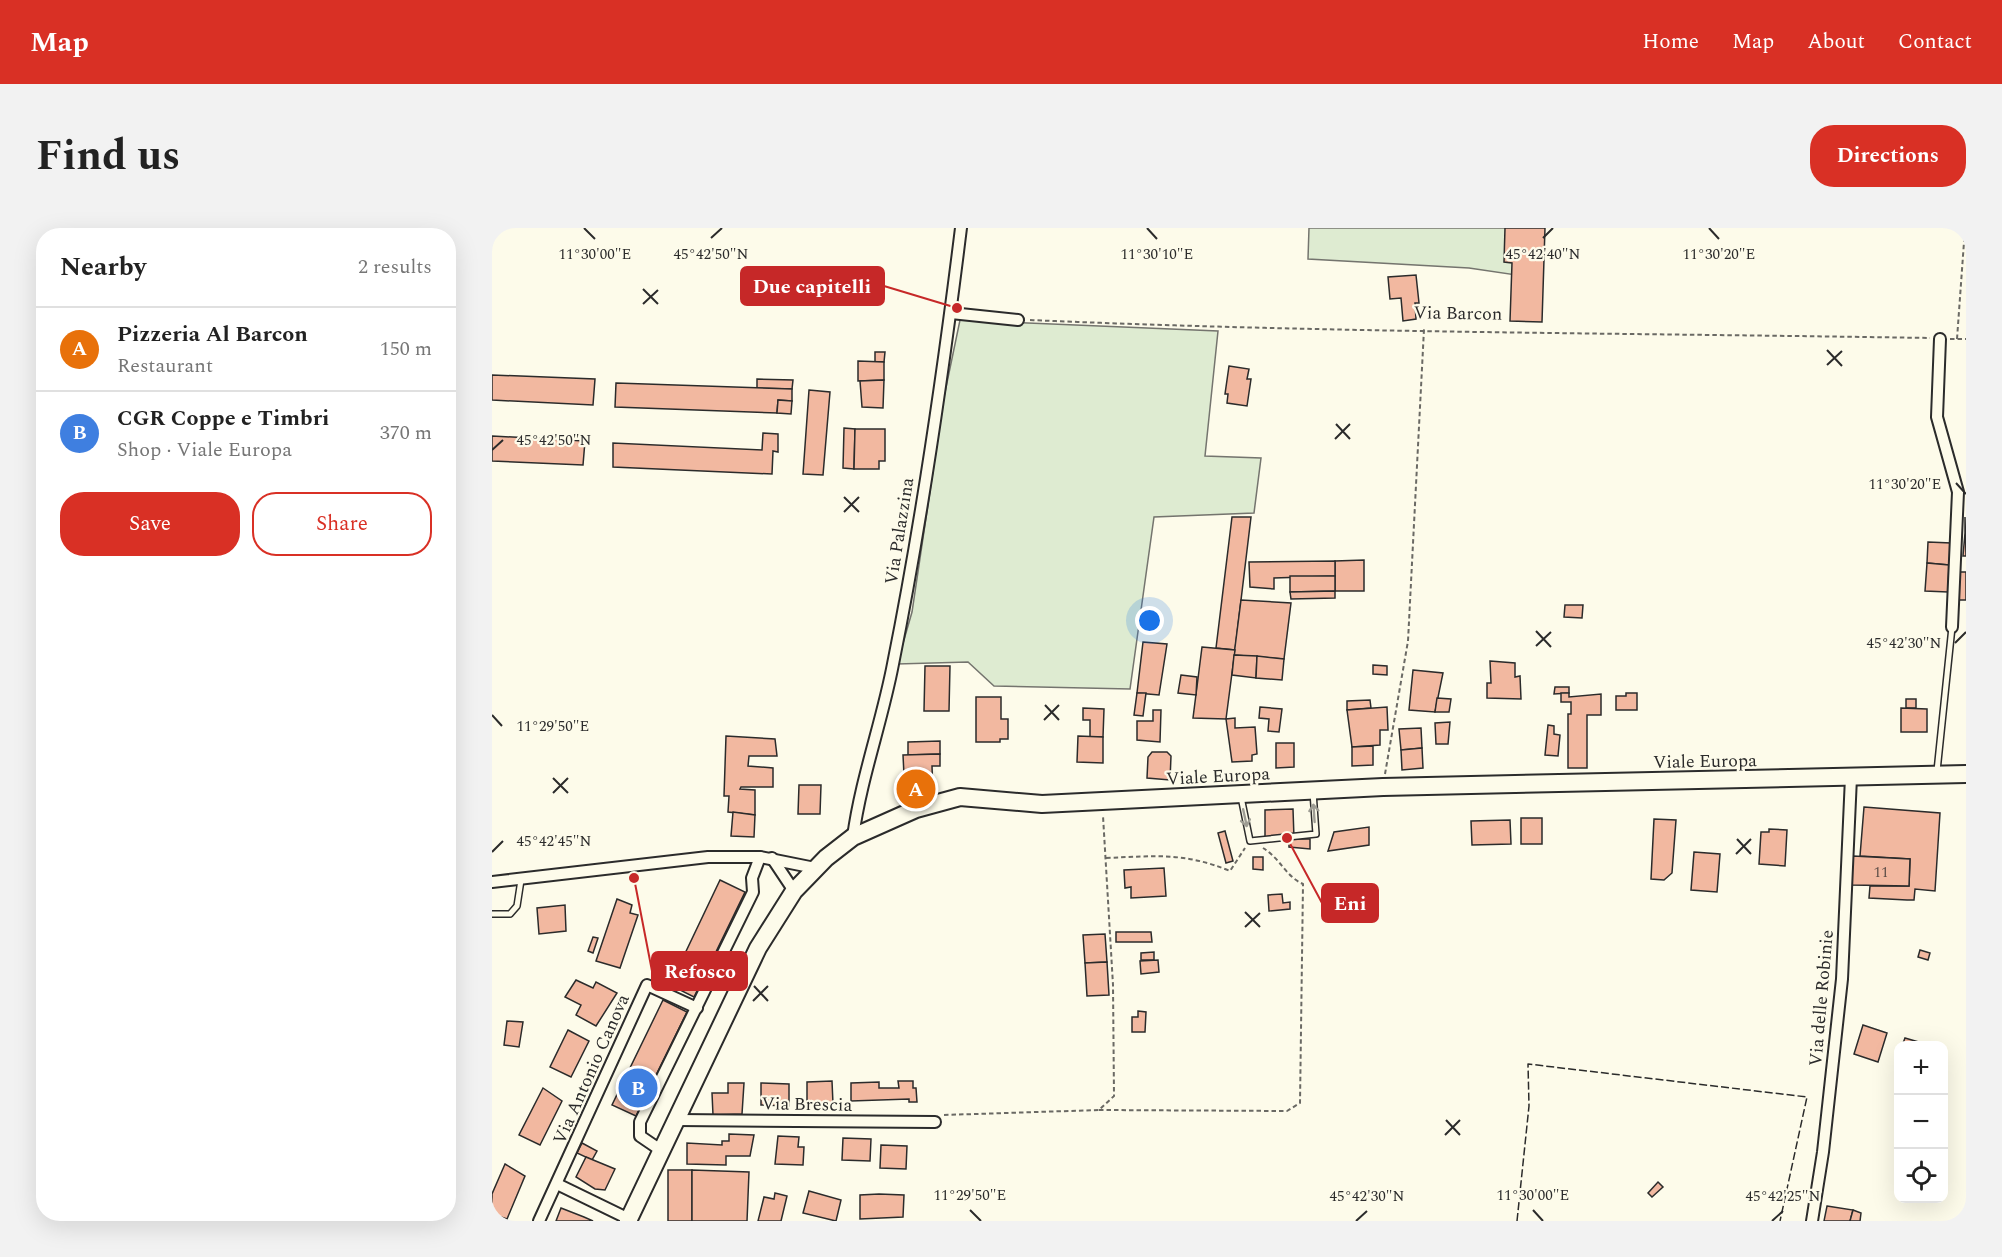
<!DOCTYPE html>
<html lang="en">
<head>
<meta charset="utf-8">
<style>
	body { margin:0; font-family:Spectral,serif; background:#f2f2f2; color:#222 }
	.controls { position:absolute; right:18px; bottom:18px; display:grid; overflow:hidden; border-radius:12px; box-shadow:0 6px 24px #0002 }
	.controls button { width:54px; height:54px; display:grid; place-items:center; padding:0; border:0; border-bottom:2px solid #e0e0e0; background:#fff; color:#222; font:30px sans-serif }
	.you { position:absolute; left:658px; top:393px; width:21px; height:21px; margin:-15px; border:4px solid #fff; border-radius:50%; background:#1a73e8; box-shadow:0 0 0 9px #1a73e833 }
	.badge { display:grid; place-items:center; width:39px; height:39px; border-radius:50%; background:#d93025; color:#fff; font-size:20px; font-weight:700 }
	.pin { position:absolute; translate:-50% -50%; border:3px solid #fff; box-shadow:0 2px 6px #0006 }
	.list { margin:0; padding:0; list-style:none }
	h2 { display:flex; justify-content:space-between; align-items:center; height:78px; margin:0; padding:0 24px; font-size:26px }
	h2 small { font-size:20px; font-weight:400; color:#767676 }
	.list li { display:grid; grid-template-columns:39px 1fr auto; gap:18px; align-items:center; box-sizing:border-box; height:84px; padding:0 24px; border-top:2px solid #e0e0e0 }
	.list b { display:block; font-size:22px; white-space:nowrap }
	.list p { margin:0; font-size:20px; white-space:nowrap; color:#767676 }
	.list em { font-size:20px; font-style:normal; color:#767676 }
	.actions { display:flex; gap:12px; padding:18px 24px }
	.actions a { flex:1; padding:14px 0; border:2px solid #d93025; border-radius:24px; text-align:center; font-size:21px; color:#d93025 }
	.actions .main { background:#d93025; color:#fff }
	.icon { flex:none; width:33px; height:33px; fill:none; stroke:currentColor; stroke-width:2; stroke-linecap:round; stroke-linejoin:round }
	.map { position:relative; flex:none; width:1474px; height:993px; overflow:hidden; border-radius:24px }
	header { display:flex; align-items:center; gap:36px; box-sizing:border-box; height:84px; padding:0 30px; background:#d93025; color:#fff }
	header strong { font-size:28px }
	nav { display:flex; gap:33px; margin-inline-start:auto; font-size:21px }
	.intro { display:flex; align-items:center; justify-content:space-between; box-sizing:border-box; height:144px; padding:0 36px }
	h1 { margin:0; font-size:42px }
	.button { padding:15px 27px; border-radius:24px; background:#d93025; color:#fff; font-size:21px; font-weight:700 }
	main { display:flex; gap:36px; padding:0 36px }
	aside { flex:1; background:#fff; border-radius:24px; box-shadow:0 6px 24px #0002 }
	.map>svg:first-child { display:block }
	.green { fill:#deebd1; stroke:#74746e; stroke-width:1.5 }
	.building { fill:#f2b8a0; stroke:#2b2b2b; stroke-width:1.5 }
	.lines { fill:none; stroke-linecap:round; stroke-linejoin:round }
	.lane-casing { stroke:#2b2b2b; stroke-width:8 }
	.street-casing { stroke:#2b2b2b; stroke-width:14 }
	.secondary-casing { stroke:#2b2b2b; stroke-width:20 }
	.path { stroke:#6a6964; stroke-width:2; stroke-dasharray:4.5 3; stroke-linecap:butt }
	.lane { stroke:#fdfbea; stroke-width:5 }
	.street { stroke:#fdfbea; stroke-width:10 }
	.secondary { stroke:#fdfbea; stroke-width:16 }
	.fence { stroke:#2b2b2b; stroke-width:1.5; stroke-dasharray:8 3; stroke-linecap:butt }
	.oneway { stroke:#9e9d94 }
	.ticks { fill:none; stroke:#2b2b2b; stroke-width:2 }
	.labels { text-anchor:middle; stroke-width:4.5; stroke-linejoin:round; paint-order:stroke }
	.number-label { font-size:15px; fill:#5d4e48 }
	.street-label { font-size:18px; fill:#2b2b2b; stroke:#fdfbea }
	.ticks-label { font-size:15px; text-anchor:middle; fill:#2b2b2b; stroke:#fdfbea; stroke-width:4.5; stroke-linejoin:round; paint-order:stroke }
	.leader { fill:none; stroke:#c62828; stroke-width:2 }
	.callout-dot { fill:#c62828; stroke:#fdfbea; stroke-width:2 }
	.callout { fill:#c62828; stroke:#c62828; stroke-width:2 }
	.callout-label { font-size:20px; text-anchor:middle; font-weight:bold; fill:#fff }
</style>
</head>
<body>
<header>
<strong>Map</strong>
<nav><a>Home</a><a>Map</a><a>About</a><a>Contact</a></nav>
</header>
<div class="intro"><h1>Find us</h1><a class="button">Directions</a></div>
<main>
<aside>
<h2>Nearby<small>2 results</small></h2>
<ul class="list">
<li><span class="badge" style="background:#e8710a">A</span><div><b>Pizzeria Al Barcon</b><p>Restaurant</p></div><em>150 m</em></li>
<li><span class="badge" style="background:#3f7fe0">B</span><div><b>CGR Coppe e Timbri</b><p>Shop · Viale Europa</p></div><em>370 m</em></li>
</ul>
<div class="actions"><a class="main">Save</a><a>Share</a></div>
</aside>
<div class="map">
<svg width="1474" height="993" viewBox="0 0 1474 993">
	<rect width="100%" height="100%" fill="#fdfbea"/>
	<g class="green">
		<path d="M 817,0 L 1025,0 L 1024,47 L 977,40 L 816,31 Z"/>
		<path d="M 468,92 L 726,103 L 713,228 L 769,230 L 762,285 L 662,289 L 638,461 L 502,458 L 476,434 L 405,436 L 420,384 L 452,169 Z"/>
	</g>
	<g class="building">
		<path d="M 1013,0 L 1053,0 L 1050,94 L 1018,93 L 1020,35 L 1012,34 Z"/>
		<path d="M 924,47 L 927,75 L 923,75 L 924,91 L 911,93 L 909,70 L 898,71 L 896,49 Z"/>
		<path d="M 383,124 L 393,124 L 392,134 L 383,134 Z"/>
		<path d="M 366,133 L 392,134 L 392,152 L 366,153 Z"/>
		<path d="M 737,138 L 757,141 L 755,151 L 759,151 L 755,178 L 735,175 L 736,166 L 733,166 Z"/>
		<path d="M 0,147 L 103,151 L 101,177 L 0,172 Z"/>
		<path d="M 265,151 L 301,152 L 300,161 L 265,160 Z"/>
		<path d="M 392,152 L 391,180 L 370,179 L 368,153 Z"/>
		<path d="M 124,155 L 300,161 L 300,173 L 286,172 L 285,185 L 123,179 Z"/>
		<path d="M 317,162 L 338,164 L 331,247 L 311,246 Z"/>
		<path d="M 286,172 L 300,173 L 299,186 L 285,185 Z"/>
		<path d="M 352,200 L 363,201 L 362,241 L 351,240 Z"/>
		<path d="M 363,201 L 393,201 L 393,233 L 387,233 L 387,241 L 362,241 Z"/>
		<path d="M 271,205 L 286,206 L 286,224 L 281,223 L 280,246 L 121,239 L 121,215 L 270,222 Z"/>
		<path d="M 0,208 L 93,213 L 91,237 L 0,233 Z"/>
		<path d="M 740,289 L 759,289 L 743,422 L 724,420 Z"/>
		<path d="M 1473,289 L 1474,328 L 1471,328 L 1473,305 Z"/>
		<path d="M 1436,314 L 1459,315 L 1457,337 L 1435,335 Z"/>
		<path d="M 872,332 L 872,363 L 843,363 L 843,333 Z"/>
		<path d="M 843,333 L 843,348 L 782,350 L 782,361 L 758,359 L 757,334 Z"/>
		<path d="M 1435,335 L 1457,337 L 1456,364 L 1433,363 Z"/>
		<path d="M 1466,344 L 1474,344 L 1474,372 L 1464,372 Z"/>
		<path d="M 798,348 L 843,348 L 843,363 L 798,364 Z"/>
		<path d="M 843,363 L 843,370 L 799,371 L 798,364 Z"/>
		<path d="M 749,372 L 799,375 L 792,431 L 742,427 Z"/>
		<path d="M 1073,377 L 1091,377 L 1090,390 L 1072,389 Z"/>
		<path d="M 651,414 L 675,416 L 667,467 L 645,465 Z"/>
		<path d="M 710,419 L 743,422 L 734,491 L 701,490 Z"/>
		<path d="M 742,427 L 765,428 L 764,450 L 740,447 Z"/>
		<path d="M 765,428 L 792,431 L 790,452 L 764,450 Z"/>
		<path d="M 998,433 L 1023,435 L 1023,449 L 1028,448 L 1029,471 L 995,470 L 995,455 L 999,455 Z"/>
		<path d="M 881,437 L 895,438 L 895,447 L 881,446 Z"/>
		<path d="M 433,438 L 458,438 L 457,483 L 432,483 Z"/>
		<path d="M 921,442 L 951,445 L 943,484 L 917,482 Z"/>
		<path d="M 689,447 L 705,449 L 704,467 L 686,465 Z"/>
		<path d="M 1063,459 L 1077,459 L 1077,465 L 1062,466 Z"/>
		<path d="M 645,465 L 654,465 L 651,488 L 642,487 Z"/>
		<path d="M 1069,465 L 1077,465 L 1077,469 L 1109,466 L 1109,487 L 1095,487 L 1095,540 L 1076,540 L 1076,486 L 1079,486 L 1079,474 L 1069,474 Z"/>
		<path d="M 1134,465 L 1145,465 L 1145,482 L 1124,482 L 1124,468 L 1134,468 Z"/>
		<path d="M 484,469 L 509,469 L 509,491 L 516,491 L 516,511 L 508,511 L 508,514 L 484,514 Z"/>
		<path d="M 945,470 L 959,471 L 957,484 L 943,484 Z"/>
		<rect x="1414" y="471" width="10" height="9"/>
		<path d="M 878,472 L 879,480 L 855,482 L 855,473 Z"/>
		<path d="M 768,479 L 790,481 L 787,504 L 776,503 L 777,491 L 767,490 Z"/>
		<path d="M 895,479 L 896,502 L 888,502 L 888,517 L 860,519 L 855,482 Z"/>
		<path d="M 591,480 L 612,481 L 611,509 L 598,509 L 598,492 L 591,492 Z"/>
		<path d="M 1409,480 L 1435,481 L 1435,504 L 1409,504 Z"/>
		<path d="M 661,482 L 669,482 L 668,514 L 645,512 L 645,493 L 661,493 Z"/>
		<path d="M 743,490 L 743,500 L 763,499 L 765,526 L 760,527 L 760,533 L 740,534 L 734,491 Z"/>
		<path d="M 958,494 L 956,516 L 944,516 L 943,495 Z"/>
		<path d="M 1056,497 L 1062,498 L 1062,506 L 1068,507 L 1066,528 L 1053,527 Z"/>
		<path d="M 929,500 L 930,520 L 909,522 L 907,501 Z"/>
		<path d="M 234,508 L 283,511 L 285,528 L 257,528 L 256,538 L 281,540 L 281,559 L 249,559 L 248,561 L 263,562 L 263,587 L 236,584 L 237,568 L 232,568 Z"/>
		<path d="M 586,508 L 611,509 L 611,535 L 585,534 Z"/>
		<path d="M 448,513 L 448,526 L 416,527 L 416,514 Z"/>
		<path d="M 784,515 L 802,515 L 802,539 L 784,540 Z"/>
		<path d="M 881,518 L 881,537 L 860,538 L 860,519 Z"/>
		<path d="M 930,520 L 931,540 L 910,542 L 909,522 Z"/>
		<path d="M 660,524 L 675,524 L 679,528 L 678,552 L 655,550 L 656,529 Z"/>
		<path d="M 448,526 L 448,538 L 440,538 L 441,566 L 413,567 L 411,527 Z"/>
		<path d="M 307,557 L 329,557 L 328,586 L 306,586 Z"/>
		<path d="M 1372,579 L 1448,585 L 1443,663 L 1423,661 L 1422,672 L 1415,672 L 1377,670 L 1378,658 L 1417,658 L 1418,631 L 1368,628 Z"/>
		<path d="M 801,581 L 802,610 L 773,610 L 773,582 Z"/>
		<path d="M 241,584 L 263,587 L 262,609 L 239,608 Z"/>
		<rect x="1029" y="590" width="21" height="26"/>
		<path d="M 1162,591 L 1184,592 L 1180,645 L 1172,652 L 1159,651 Z"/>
		<path d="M 1018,592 L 1019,616 L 980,617 L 979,593 Z"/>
		<path d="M 877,599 L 877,617 L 836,623 L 842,604 Z"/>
		<path d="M 1277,601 L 1295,602 L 1293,638 L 1267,636 L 1269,604 L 1277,604 Z"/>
		<path d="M 733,603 L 741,633 L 734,635 L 726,605 Z"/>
		<path d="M 797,611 L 818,611 L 818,621 L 797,619 Z"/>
		<path d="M 1202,624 L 1228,626 L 1225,664 L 1199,662 Z"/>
		<path d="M 1361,628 L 1418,631 L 1417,658 L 1359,657 Z"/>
		<path d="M 761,629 L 771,629 L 771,642 L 761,641 Z"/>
		<path d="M 672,640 L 674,668 L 639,670 L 639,659 L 633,660 L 632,642 Z"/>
		<path d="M 228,652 L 253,664 L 202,769 L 178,757 Z"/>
		<path d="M 790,666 L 791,675 L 798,674 L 798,681 L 777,683 L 776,667 Z"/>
		<path d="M 125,671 L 140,677 L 138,685 L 146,687 L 128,740 L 104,733 Z"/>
		<path d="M 73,677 L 74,703 L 47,706 L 45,680 Z"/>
		<path d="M 624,704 L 659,704 L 660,714 L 624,714 Z"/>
		<path d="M 613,706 L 615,734 L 593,735 L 591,707 Z"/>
		<path d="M 101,709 L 106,710 L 101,725 L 96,723 Z"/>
		<path d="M 1428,722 L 1438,725 L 1436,732 L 1426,729 Z"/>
		<path d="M 662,724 L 662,732 L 649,732 L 649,725 Z"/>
		<path d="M 666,732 L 667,744 L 649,746 L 648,733 Z"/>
		<path d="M 615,734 L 617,767 L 595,768 L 593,735 Z"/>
		<path d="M 84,752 L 101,760 L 104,754 L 125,765 L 104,798 L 84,787 L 89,777 L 73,769 Z"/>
		<path d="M 171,772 L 195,784 L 144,888 L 120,877 Z"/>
		<path d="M 646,783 L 654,784 L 653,804 L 640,804 L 640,789 L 646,789 Z"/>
		<path d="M 15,793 L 31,794 L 27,819 L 12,817 Z"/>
		<path d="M 1371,797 L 1395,805 L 1386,834 L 1362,826 Z"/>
		<path d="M 76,802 L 97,813 L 79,849 L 58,839 Z"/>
		<path d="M 1413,810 L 1437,817 L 1410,818 Z"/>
		<path d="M 340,853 L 341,876 L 315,876 L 315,854 Z"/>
		<path d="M 406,853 L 421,853 L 421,860 L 424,860 L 425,874 L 417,874 L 417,871 L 359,873 L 359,855 L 387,854 L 387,860 L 407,860 Z"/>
		<path d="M 236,855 L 252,855 L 250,886 L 221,887 L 220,865 L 236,865 Z"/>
		<path d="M 269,855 L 297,856 L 297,878 L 269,877 Z"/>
		<path d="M 51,860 L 70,873 L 48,917 L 27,907 Z"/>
		<path d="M 237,906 L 262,907 L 258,928 L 234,928 L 234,937 L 195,936 L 195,915 L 230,917 L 230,913 L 237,913 Z"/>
		<path d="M 286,908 L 307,909 L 306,919 L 312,919 L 311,937 L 283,936 Z"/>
		<path d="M 351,910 L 379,911 L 378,933 L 350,932 Z"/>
		<path d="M 90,915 L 105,923 L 100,932 L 85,925 Z"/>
		<path d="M 389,917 L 415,918 L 414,941 L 388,940 Z"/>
		<path d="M 94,929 L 123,941 L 113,962 L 103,961 L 84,949 Z"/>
		<path d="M 13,936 L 33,948 L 15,991 L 0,986 L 0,966 Z"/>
		<rect x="176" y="942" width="24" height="51"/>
		<path d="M 200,942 L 257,944 L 255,993 L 200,993 Z"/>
		<path d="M 1166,954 L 1171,959 L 1160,969 L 1156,965 Z"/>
		<path d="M 317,963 L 349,972 L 344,993 L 311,985 Z"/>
		<path d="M 283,965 L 295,968 L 289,993 L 266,993 L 272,969 L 282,971 Z"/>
		<path d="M 387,966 L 412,967 L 411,989 L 368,991 L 368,967 Z"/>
		<path d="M 1335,978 L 1361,982 L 1358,993 L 1332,993 Z"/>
		<path d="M 69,980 L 92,989 L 101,993 L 64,993 Z"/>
		<path d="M 1361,982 L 1369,985 L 1368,993 L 1358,993 Z"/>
	</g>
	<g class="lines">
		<defs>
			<g id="lane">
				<path d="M 1445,543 L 1460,399"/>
				<path d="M 749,569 L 758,613 L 824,606 L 821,564"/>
				<path d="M 0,686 L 18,686 L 25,678 L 29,652"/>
			</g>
			<g id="street">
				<path d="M 459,85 L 526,92"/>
				<path d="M 1448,111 L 1445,189 L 1466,264 L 1460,399"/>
				<path d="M 361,609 C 369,550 390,494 401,436 C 430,292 451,146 469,0"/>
				<path d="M 280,630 L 302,663"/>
				<path d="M 0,654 L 216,629 L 268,629 L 323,640"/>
				<path d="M 186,892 L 443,894"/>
				<path d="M 170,923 L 148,908 L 148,894 L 261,664 L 260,650 L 268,629"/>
				<path d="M 65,956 L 137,991"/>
				<path d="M 47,993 L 155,757 L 205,780"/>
				<path d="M 1320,993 L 1331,924 L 1350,751 L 1359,549"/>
			</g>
			<path id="secondary" d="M 136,993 L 266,720 L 302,663 L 334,630 L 361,609 L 424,581 L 468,569 L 550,576 L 891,559 L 1474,546"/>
		</defs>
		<use href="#lane" class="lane-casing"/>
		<use href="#street" class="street-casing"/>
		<use href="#secondary" class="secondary-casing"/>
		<g class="path">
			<path d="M 538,92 C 837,105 1138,105 1438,110"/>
			<path d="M 1458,111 L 1474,111"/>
			<path d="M 1465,111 L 1473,0"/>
			<path d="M 893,546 L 916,413 L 932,101"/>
			<path d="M 614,630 C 662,628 692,624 738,643 L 753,620"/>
			<path d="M 607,882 L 795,883 L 808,875 L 811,656 C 793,648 789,631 771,620"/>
			<path d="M 452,887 L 607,882 L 622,868 L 621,757 L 611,588"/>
		</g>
		<use href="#lane" class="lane"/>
		<use href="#street" class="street"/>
		<use href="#secondary" class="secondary"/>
		<path class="fence" d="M 1025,993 L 1037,878 L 1036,836 L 1315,869 L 1288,993"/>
	</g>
	<defs><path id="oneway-shaft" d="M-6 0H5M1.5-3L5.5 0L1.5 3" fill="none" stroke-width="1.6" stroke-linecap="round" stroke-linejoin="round" transform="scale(1.5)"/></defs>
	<g class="oneway">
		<use href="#oneway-shaft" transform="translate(822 585) rotate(-94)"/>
		<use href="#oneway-shaft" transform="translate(753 590) rotate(78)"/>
	</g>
	<path class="ticks" d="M 92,0 L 103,11M 655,0 L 665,11M 1217,0 L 1227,11M 219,10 L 230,0M 1051,10 L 1061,0M 151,61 L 166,76M 151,76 L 166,62M 1335,122 L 1350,138M 1335,137 L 1350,123M 844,196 L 858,211M 843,211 L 858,196M 0,222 L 11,212M 1464,255 L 1474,266M 352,269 L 367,284M 352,284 L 367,269M 1044,403 L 1059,419M 1463,415 L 1474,404M 1044,418 L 1059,404M 553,477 L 567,492M 0,487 L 10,498M 552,492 L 567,477M 61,550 L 76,565M 61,565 L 76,550M 1245,611 L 1259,626M 0,624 L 11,613M 1244,626 L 1259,611M 753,684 L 768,699M 753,699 L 768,685M 262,758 L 276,773M 261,773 L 276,758M 954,892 L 968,907M 953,907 L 968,892M 478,982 L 489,993M 1041,982 L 1051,993M 864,993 L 875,983M 1280,993 L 1291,983"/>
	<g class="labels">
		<g class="number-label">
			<text x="1389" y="649">11</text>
		</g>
		<g class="street-label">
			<text transform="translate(966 85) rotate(1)" y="6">Via Barcon</text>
			<text transform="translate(407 303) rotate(-81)" y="6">Via Palazzina</text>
			<text transform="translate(1213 533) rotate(-1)" y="6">Viale Europa</text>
			<text transform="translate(726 548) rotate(-3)" y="6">Viale Europa</text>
			<text transform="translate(1329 770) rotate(-85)" y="6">Via delle Robinie</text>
			<text transform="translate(99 841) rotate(-66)" y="6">Via Antonio Canova</text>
			<text transform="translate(315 876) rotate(1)" y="6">Via Brescia</text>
		</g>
	</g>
	<g class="ticks-label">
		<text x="219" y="31">45°42'50"N</text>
		<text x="1051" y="31">45°42'40"N</text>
		<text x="1227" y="31">11°30'20"E</text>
		<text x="103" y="31">11°30'00"E</text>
		<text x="665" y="31">11°30'10"E</text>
		<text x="62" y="217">45°42'50"N</text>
		<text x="1413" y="261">11°30'20"E</text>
		<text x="1412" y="420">45°42'30"N</text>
		<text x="61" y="503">11°29'50"E</text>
		<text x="62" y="618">45°42'45"N</text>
		<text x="478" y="972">11°29'50"E</text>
		<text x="1041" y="972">11°30'00"E</text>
		<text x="875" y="973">45°42'30"N</text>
		<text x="1291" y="973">45°42'25"N</text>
	</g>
	<path class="leader" d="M465 80L392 58M795 610L830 675M142 650L160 743"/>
	<g class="callout-dot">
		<circle cx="465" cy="80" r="6"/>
		<circle cx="795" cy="610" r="6"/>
		<circle cx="142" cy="650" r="6"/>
	</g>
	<g class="callout">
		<rect x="249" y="39" width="143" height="38" rx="6"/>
		<rect x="830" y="656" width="56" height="38" rx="6"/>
		<rect x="160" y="724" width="95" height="38" rx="6"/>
	</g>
	<g class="callout-label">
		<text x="320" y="65">Due capitelli</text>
		<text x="858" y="682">Eni</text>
		<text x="208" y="750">Refosco</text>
	</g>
</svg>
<div class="controls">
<button>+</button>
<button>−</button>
<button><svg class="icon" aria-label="locate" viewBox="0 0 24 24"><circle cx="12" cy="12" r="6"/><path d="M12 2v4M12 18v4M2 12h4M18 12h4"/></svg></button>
</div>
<div class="you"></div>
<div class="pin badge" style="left:424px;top:561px;background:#e8710a">A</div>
<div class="pin badge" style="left:146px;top:860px;background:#3f7fe0">B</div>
</div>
</main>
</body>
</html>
